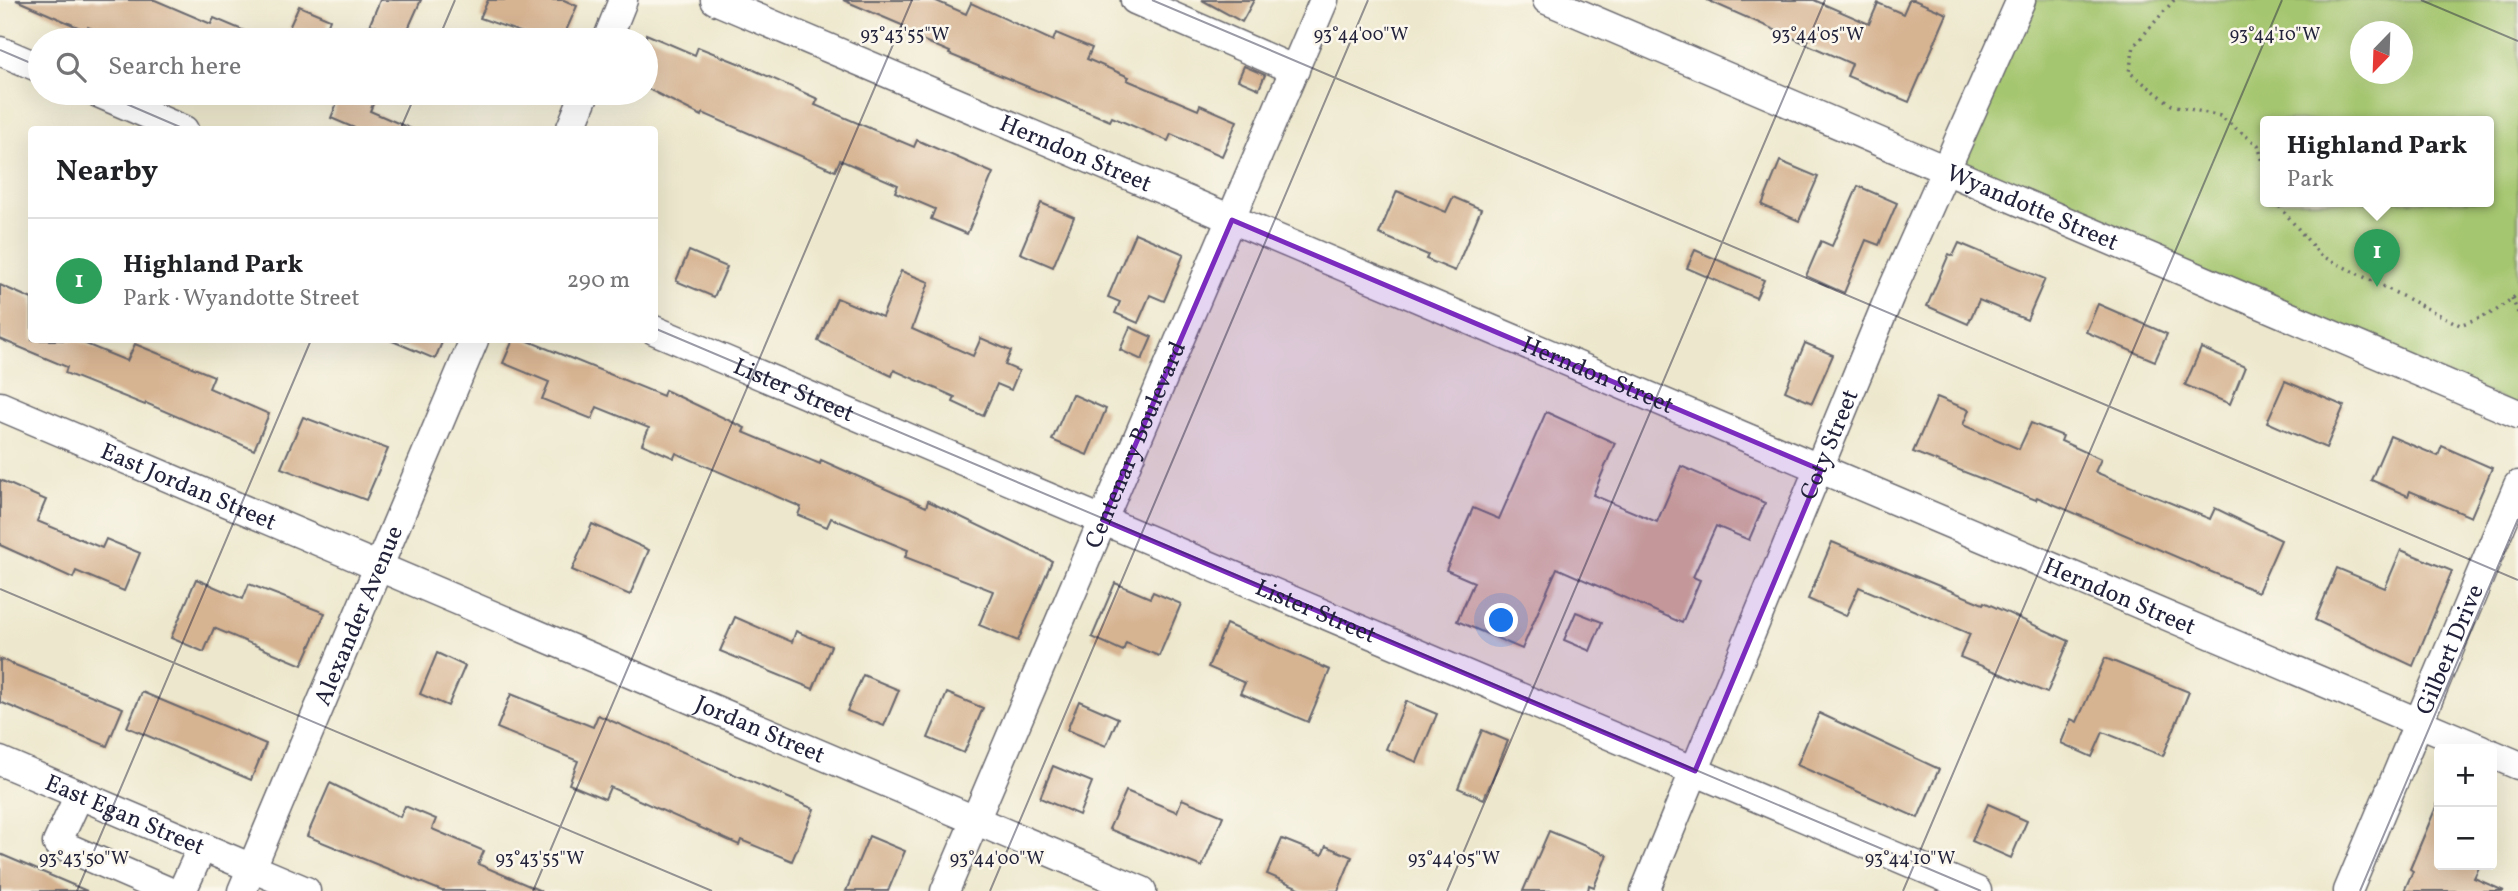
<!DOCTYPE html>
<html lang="en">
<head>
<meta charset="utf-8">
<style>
	body { margin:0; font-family:Vollkorn,serif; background:#f2f2f2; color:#202124 }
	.controls { position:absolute; right:21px; bottom:21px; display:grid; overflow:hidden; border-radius:7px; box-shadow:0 7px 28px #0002 }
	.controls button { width:63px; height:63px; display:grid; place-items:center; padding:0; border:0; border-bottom:2px solid #e0e0e0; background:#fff; color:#202124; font:35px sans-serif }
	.compass { position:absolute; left:2350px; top:21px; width:63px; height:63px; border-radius:50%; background:#fff; box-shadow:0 7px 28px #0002; rotate:203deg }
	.you { position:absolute; left:1502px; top:621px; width:24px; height:24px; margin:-18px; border:5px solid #fff; border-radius:50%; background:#1a73e8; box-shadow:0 0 0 10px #1a73e833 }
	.badge { display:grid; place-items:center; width:46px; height:46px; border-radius:50%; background:#db2777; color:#fff; font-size:23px; font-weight:700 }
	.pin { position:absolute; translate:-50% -58px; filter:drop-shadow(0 2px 4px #0008) }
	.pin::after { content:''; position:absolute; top:37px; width:24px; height:21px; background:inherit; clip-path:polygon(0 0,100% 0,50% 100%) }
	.popup { position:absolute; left:2260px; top:116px; width:234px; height:91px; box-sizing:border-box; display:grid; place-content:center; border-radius:7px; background:#fff; filter:drop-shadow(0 2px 5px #0005); font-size:23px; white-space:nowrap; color:#757577 }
	.popup b { font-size:26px; color:#202124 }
	.popup::after { content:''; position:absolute; left:50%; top:100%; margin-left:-14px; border:14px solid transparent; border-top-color:#fff }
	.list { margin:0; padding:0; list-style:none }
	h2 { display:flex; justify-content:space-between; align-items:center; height:91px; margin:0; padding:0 28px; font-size:30px }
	h2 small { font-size:23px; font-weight:400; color:#757577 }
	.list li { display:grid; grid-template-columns:46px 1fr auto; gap:21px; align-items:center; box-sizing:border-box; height:126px; padding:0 28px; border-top:2px solid #e0e0e0 }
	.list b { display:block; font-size:26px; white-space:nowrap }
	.list p { margin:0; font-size:23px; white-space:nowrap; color:#757577 }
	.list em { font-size:23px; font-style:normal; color:#757577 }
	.icon { flex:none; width:38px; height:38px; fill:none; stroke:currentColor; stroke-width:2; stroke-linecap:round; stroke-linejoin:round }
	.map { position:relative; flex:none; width:2518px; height:891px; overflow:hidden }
	.search { position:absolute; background:#fff; box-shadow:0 7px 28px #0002; left:28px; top:28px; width:630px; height:77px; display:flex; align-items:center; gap:18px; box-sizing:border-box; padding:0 24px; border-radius:38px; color:#757577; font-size:26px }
	.panel { position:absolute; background:#fff; box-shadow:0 7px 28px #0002; left:28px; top:126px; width:630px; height:217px; border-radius:7px }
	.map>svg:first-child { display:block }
	.green { fill:#a5c66f; stroke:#647455; stroke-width:2; fill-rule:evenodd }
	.building { fill:#d6b391 }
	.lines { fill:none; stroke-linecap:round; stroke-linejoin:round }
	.minor-casing { stroke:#69676e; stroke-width:31 }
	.path { stroke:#69676e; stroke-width:3.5; stroke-dasharray:2 5; stroke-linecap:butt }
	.minor { stroke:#fff; stroke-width:28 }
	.marked { fill:#7b2cbf; fill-opacity:0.2; stroke:#7b2cbf; stroke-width:5; stroke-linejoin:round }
	.ticks { fill:none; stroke:#22223b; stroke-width:2; stroke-opacity:0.45 }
	.labels { text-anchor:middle; stroke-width:5; stroke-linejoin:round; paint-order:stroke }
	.street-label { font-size:24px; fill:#22223b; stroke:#fbf7ec }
	.ticks-label { font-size:18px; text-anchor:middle; fill:#22223b; stroke:#fbf7ec; stroke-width:5; stroke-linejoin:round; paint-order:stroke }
</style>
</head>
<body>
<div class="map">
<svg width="2518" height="891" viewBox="0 0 2518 891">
	<rect width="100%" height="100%" fill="#fbf7ec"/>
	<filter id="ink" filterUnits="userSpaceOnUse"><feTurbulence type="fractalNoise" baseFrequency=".0143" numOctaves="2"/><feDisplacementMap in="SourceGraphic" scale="14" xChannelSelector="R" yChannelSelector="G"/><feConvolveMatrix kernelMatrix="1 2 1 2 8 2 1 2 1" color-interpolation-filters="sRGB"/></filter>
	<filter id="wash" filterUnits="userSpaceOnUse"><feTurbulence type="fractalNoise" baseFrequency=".00686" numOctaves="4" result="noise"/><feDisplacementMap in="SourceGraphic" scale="28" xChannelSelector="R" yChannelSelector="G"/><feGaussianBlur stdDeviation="1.57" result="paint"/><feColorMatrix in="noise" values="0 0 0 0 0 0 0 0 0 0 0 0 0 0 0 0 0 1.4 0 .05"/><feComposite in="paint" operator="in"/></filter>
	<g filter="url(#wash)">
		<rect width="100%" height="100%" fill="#ede8cd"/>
		<path class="green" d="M 2027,0 L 2518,0 L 2518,406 L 1953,167 ZM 2360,32 L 2402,32 L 2402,74 L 2360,74 ZM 2265,121 L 2489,121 L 2489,201 L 2265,201 Z"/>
		<g id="blocks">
			<g class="building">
				<path d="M 16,0 L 155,0 L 211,24 L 214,18 L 266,40 L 119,40 L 88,27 L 87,31 Z"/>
				<path d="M 380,0 L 421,0 L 404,38 L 370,24 Z"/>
				<path d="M 488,0 L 564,0 L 577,6 L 562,40 L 543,40 L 480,18 Z"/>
				<path d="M 843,0 L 934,0 L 966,14 L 971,3 L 1053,41 L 1056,33 L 1092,48 L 1087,59 L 1129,77 L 1127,80 L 1198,110 L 1200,105 L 1237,121 L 1222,156 L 1171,134 L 1168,141 L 1112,117 L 1110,121 L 949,54 L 950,52 L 901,31 L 904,26 Z"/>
				<path d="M 1202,0 L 1254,0 L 1242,22 Z"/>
				<path d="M 1707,0 L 1814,0 L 1869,24 L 1878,3 L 1903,14 L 1909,0 L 1914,0 L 1947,14 L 1909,102 L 1847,76 L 1852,64 Z"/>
				<path d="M 299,6 L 330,19 L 322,40 L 289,28 Z"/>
				<path d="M 646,34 L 695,55 L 698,47 L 743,65 L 818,99 L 815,105 L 914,147 L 917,140 L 993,173 L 967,234 L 931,219 L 935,209 L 895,192 L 898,185 L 840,160 L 835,171 L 703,113 L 702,116 L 646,88 Z"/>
				<path d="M 1244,66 L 1265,75 L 1259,89 L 1238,80 Z"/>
				<path d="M 341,93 L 378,93 L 370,111 L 414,130 L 359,130 L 331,118 Z"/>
				<path d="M 1780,161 L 1818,177 L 1799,221 L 1762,205 Z"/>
				<path d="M 1858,186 L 1897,203 L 1879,245 L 1866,240 L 1844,293 L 1806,276 L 1821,241 L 1832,246 Z"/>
				<path d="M 1397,191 L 1446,212 L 1453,197 L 1481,209 L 1455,271 L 1426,259 L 1428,255 L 1379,234 Z"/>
				<path d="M 1041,203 L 1074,217 L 1053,267 L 1020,253 Z"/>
				<path d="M 1135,233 L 1184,254 L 1164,301 L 1150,295 L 1138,323 L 1115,313 L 1120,302 L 1108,297 Z"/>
				<path d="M 1959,243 L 2045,279 L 2027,320 L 1979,300 L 1968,324 L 1927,306 L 1949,254 L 1953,256 Z"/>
				<path d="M 1695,250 L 1764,280 L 1756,298 L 1687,268 Z"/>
				<path d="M 689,251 L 727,267 L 714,297 L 676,281 Z"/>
				<path d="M 901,271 L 929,282 L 912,329 L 973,356 L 981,338 L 1011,351 L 1005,365 L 1019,371 L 1011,390 L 997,384 L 983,416 L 953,402 L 955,397 L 894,370 L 892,376 L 818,341 L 837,298 L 882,317 Z"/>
				<path d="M 0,285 L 32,299 L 32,340 L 76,340 L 127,361 L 135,344 L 214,376 L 209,388 L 269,414 L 254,450 L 146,403 L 145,405 L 65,373 L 67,367 L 0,339 Z"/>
				<path d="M 2098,304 L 2167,334 L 2155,361 L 2086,332 Z"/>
				<path d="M 1130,327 L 1152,337 L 1142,360 L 1120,350 Z"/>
				<path d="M 390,340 L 443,340 L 435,359 Z"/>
				<path d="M 513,340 L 526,340 L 663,396 L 665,390 L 745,428 L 743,432 L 820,464 L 821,460 L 926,507 L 928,501 L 1052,561 L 1018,641 L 979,625 L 993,591 L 905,557 L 908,550 L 831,518 L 827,527 L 798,515 L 801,507 L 676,453 L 674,458 L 642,444 L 649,428 L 597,407 L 592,419 L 542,399 L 549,382 L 503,363 Z"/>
				<path d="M 1805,343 L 1833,355 L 1812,403 L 1785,391 Z"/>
				<path d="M 2201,348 L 2245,367 L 2230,404 L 2185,385 Z"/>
				<path d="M 2285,381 L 2344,406 L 2326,448 L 2267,422 Z"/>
				<path d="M 1072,394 L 1106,409 L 1087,455 L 1052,440 Z"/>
				<path d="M 1937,397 L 1969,410 L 1963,425 L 2019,449 L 2031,423 L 2063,436 L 2061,441 L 2101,459 L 2095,472 L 2210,519 L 2215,508 L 2281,540 L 2258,592 L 2037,497 L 2036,500 L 1913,452 Z"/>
				<path d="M 1546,412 L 1615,443 L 1593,495 L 1657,522 L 1681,466 L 1765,503 L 1749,540 L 1716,526 L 1693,577 L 1700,580 L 1682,623 L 1557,568 L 1522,649 L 1457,621 L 1474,582 L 1446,570 L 1473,508 L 1499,519 Z"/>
				<path d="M 303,417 L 388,449 L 366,500 L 281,468 Z"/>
				<path d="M 2390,436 L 2438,456 L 2442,446 L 2492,468 L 2471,517 L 2410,491 L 2408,496 L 2371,480 Z"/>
				<path d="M 0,480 L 46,500 L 37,521 L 102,548 L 106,539 L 140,553 L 124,591 L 76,571 L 73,578 L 0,545 Z"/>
				<path d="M 592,524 L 649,550 L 630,595 L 572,570 Z"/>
				<path d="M 1832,542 L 1983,604 L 1984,602 L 2069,641 L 2047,693 L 1960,657 L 1970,634 L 1859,587 L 1846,616 L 1808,599 Z"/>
				<path d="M 2401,550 L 2452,571 L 2413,666 L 2315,620 L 2337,568 L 2385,588 Z"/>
				<path d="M 196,579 L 243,599 L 249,584 L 325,613 L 302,665 L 214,628 L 204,652 L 171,638 Z"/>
				<path d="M 1115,583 L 1150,598 L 1153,592 L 1181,604 L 1159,656 L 1126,643 L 1123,651 L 1092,637 Z"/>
				<path d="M 1576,612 L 1602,622 L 1590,651 L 1564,640 Z"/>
				<path d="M 735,617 L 792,642 L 796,631 L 831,646 L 813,689 L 720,651 Z"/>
				<path d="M 1226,624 L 1330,670 L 1308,722 L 1240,693 L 1245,683 L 1208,667 Z"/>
				<path d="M 437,653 L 465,666 L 448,706 L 420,694 Z"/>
				<path d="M 2105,658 L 2189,692 L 2163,756 L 2103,732 L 2092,757 L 2061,743 L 2071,719 L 2077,722 Z"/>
				<path d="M 0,659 L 123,708 L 107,746 L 0,702 Z"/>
				<path d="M 863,675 L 899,690 L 884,726 L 847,711 Z"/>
				<path d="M 142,692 L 266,744 L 251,780 L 127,727 Z"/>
				<path d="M 947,693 L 983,708 L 964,753 L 928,738 Z"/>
				<path d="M 511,694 L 593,727 L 598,715 L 814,809 L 792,861 L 741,840 L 739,845 L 610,787 L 605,799 L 569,784 L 578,761 L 497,728 Z"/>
				<path d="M 1079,701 L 1118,718 L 1106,746 L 1067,730 Z"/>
				<path d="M 1406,701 L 1437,714 L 1417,762 L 1386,749 Z"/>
				<path d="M 1819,713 L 1939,769 L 1918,818 L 1797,765 Z"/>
				<path d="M 1482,730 L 1508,741 L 1484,799 L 1458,788 Z"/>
				<path d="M 1053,766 L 1092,782 L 1079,815 L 1040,798 Z"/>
				<path d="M 330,783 L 400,817 L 405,806 L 436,819 L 432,829 L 484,851 L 478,864 L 541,891 L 442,891 L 307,836 Z"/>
				<path d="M 1126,791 L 1177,812 L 1182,799 L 1223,816 L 1202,867 L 1109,829 Z"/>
				<path d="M 2439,800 L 2439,865 L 2480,865 L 2474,878 L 2504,891 L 2404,891 L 2413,871 L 2410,869 Z"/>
				<path d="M 1988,804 L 2027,821 L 2011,858 L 1972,841 Z"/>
				<path d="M 1549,831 L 1607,855 L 1594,887 L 1589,885 L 1588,891 L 1523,891 Z"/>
				<path d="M 869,836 L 905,851 L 888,891 L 846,891 Z"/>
				<path d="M 1282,839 L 1322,855 L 1326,846 L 1352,857 L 1338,891 L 1306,891 L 1267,874 Z"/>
				<path d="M 0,854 L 87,891 L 0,891 Z"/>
			</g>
		</g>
	</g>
	<g filter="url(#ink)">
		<use href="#blocks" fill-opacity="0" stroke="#69676e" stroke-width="2"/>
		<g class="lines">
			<defs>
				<g id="minor">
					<path id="s1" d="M 715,0 L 2481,749"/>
					<path d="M 1135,0 L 1295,70"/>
					<path id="s2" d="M 1547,0 L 2518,414"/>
					<path d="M 607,40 L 623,0"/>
					<path d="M 0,51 L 40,68"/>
					<path d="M 98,93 L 184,130"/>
					<path d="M 570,130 L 585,93"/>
					<path id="s3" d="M 654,330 L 1977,891"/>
					<path id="s4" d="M 0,406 L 1142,891"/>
					<path d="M 2492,754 L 2518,765"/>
					<path id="s5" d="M 0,761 L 306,891"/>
					<path d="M 79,795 L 57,843 L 168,891"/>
					<path d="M 182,891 L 202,847"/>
					<path id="s6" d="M 242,891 L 474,340"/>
					<path id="s7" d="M 945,891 L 1324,0"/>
					<path id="s8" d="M 1645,891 L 1890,295 L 2021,0"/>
					<path id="s9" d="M 2348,891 L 2518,485"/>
				</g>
			</defs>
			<use href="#minor" class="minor-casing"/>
			<g class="path">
				<path d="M 2174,0 L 2134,46 L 2129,72 L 2172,105 L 2220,116 L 2258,145 L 2265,169"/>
				<path d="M 2275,201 L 2320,255 L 2460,325 L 2494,312 L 2518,294"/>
				<path d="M 2512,298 L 2518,313"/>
			</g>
			<use href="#minor" class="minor"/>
		</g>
	</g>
	<path class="marked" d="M 1232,220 L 1821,470 L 1695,771 L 1103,520 Z"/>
	<path class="ticks" d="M 1152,0 L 2518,580M 2421,0 L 2518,41M 438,40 L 455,0M 0,50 L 40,67M 101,93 L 187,130M 400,130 L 416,93M 654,328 L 1981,891M 0,589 L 712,891M 77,891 L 311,340M 533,891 L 912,0M 990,891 L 1368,0M 1447,891 L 1825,0M 1903,891 L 2282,0M 2360,891 L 2518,519"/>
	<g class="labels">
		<g class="street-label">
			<text dy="8" stroke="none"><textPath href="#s1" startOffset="392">Herndon Street</textPath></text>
			<text dy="8" stroke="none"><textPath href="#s2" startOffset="528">Wyandotte Street</textPath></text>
			<text dy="8" stroke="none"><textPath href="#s1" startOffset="959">Herndon Street</textPath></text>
			<text dy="8" stroke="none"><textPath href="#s3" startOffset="152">Lister Street</textPath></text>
			<text dy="8" stroke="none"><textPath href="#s8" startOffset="483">Coty Street</textPath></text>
			<text dy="8" stroke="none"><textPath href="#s7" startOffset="485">Centenary Boulevard</textPath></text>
			<text dy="8" stroke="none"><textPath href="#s4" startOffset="205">East Jordan Street</textPath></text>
			<text dy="8" stroke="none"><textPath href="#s1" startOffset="1526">Herndon Street</textPath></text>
			<text dy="8" stroke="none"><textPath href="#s3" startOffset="719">Lister Street</textPath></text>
			<text dy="8" stroke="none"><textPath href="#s6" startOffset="299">Alexander Avenue</textPath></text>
			<text dy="8" stroke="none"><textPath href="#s9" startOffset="262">Gilbert Drive</textPath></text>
			<text dy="8" stroke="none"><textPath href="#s4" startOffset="826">Jordan Street</textPath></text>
			<text dy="8" stroke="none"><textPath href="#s5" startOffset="136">East Egan Street</textPath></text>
		</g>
	</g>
	<g class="ticks-label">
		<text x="1818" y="40">93°44'05"W</text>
		<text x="905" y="40">93°43'55"W</text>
		<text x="1361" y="40">93°44'00"W</text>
		<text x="2275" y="40">93°44'10"W</text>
		<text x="84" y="864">93°43'50"W</text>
		<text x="540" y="864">93°43'55"W</text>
		<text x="997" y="864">93°44'00"W</text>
		<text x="1454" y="864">93°44'05"W</text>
		<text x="1910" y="864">93°44'10"W</text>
	</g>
</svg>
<div class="controls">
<button>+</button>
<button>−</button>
</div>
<svg class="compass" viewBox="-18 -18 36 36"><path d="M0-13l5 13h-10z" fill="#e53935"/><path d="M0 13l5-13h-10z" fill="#757577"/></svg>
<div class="you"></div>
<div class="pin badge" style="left:2377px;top:287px;background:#2e9e5b">1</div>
<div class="popup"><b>Highland Park</b>Park</div>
<div class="search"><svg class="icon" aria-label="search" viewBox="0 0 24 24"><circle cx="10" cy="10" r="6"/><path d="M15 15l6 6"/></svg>Search here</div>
<section class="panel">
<h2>Nearby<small></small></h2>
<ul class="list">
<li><span class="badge" style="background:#2e9e5b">1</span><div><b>Highland Park</b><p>Park · Wyandotte Street</p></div><em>290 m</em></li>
</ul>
</section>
</div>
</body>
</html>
